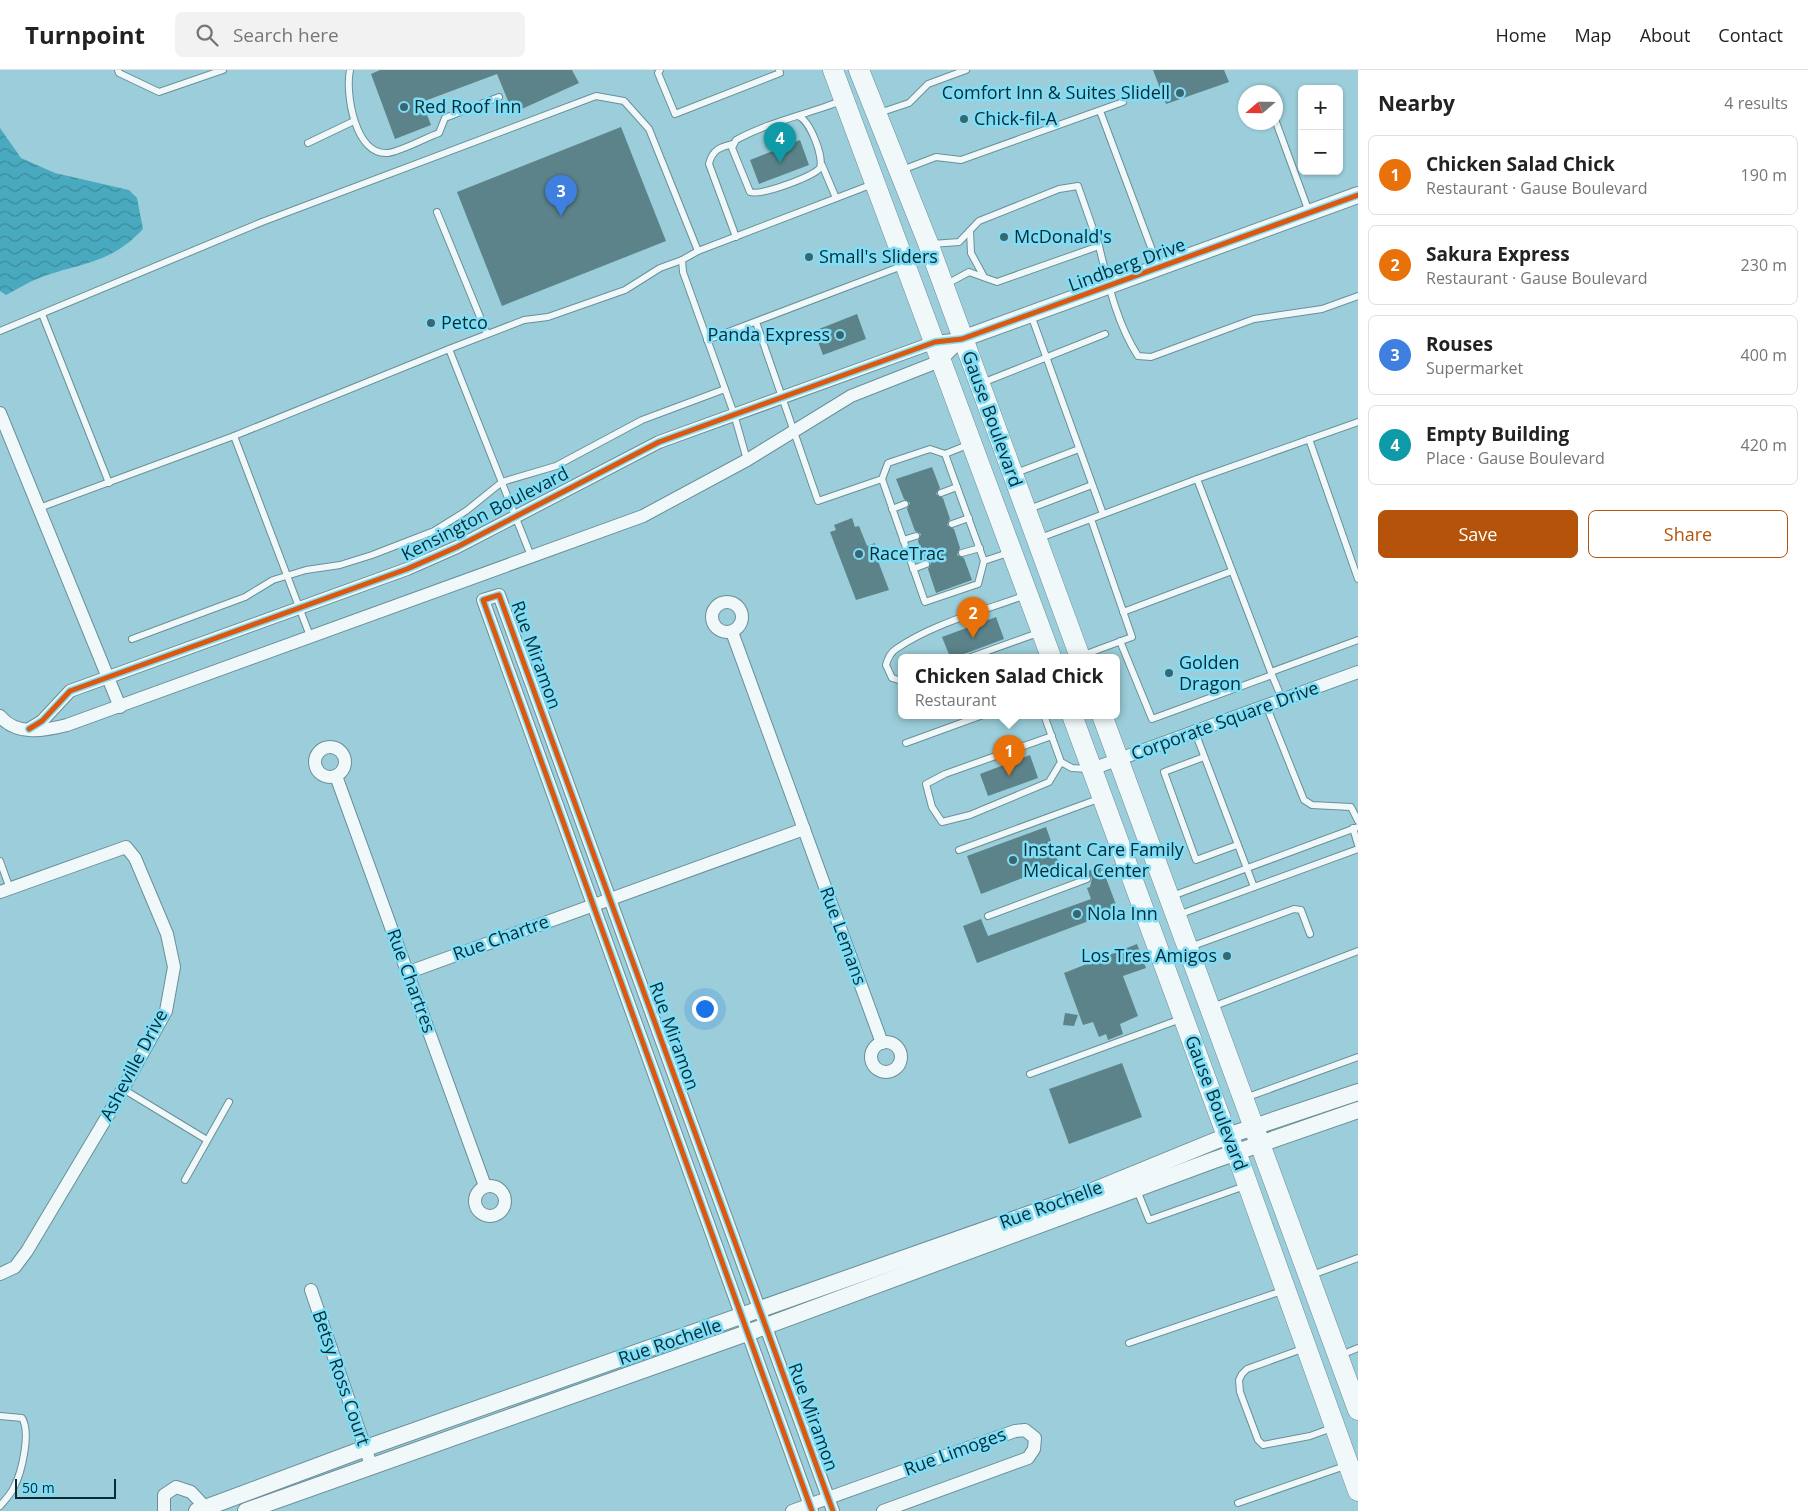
<!DOCTYPE html>
<html lang="en">
<head>
<meta charset="utf-8">
<style>
	body { margin:0; font-family:"Open Sans",sans-serif; background:#f2f2f2; color:#222 }
	.controls { position:absolute; right:15px; top:15px; display:grid; overflow:hidden; border-radius:8px; box-shadow:0 1px 4px #0004 }
	.controls button { width:45px; height:45px; display:grid; place-items:center; padding:0; border:0; border-bottom:1px solid #e0e0e0; background:#fff; color:#222; font:25px sans-serif }
	.compass { position:absolute; left:1238px; top:15px; width:45px; height:45px; border-radius:50%; background:#fff; box-shadow:0 1px 4px #0004; rotate:250deg }
	.scale { position:absolute; left:15px; bottom:12px; width:101px; box-sizing:border-box; padding-left:5px; border:2px solid #032e38; border-top:0; font-size:14px; line-height:18px; white-space:nowrap; color:#032e38; -webkit-text-stroke:4px #80ddf5; paint-order:stroke }
	.you { position:absolute; left:704px; top:938px; width:18px; height:18px; margin:-12px; border:4px solid #fff; border-radius:50%; background:#1a73e8; box-shadow:0 0 0 8px #1a73e833 }
	.badge { display:grid; place-items:center; width:32px; height:32px; border-radius:50%; background:#b45309; color:#fff; font-size:16px; font-weight:700 }
	.pin { position:absolute; translate:-50% -41px; filter:drop-shadow(0 1px 2px #0008) }
	.pin::after { content:''; position:absolute; top:26px; width:18px; height:15px; background:inherit; clip-path:polygon(0 0,100% 0,50% 100%) }
	.popup { position:absolute; left:898px; top:584px; width:222px; height:65px; box-sizing:border-box; display:grid; place-content:center; border-radius:8px; background:#fff; filter:drop-shadow(0 1px 4px #0005); font-size:16px; white-space:nowrap; color:#767676 }
	.popup b { font-size:19px; color:#222 }
	.popup::after { content:''; position:absolute; left:50%; top:100%; margin-left:-10px; border:10px solid transparent; border-top-color:#fff }
	.list { margin:0; padding:0; list-style:none }
	h2 { display:flex; justify-content:space-between; align-items:center; height:65px; margin:0; padding:0 20px; font-size:21px }
	h2 small { font-size:16px; font-weight:400; color:#767676 }
	.list li { display:grid; grid-template-columns:32px 1fr auto; gap:15px; align-items:center; box-sizing:border-box; height:80px; margin:0 10px 10px; padding:0 10px; border:1px solid #e0e0e0; border-radius:8px }
	.list b { display:block; font-size:19px; white-space:nowrap }
	.list p { margin:0; font-size:16px; white-space:nowrap; color:#767676 }
	.list em { font-size:16px; font-style:normal; color:#767676 }
	.actions { display:flex; gap:10px; padding:15px 20px }
	.actions a { flex:1; padding:11px 0; border:1px solid #b45309; border-radius:8px; text-align:center; font-size:18px; color:#b45309 }
	.actions .main { background:#b45309; color:#fff }
	.icon { flex:none; width:28px; height:28px; fill:none; stroke:currentColor; stroke-width:2; stroke-linecap:round; stroke-linejoin:round }
	.map { position:relative; flex:none; width:1358px; height:1441px; overflow:hidden }
	header { display:flex; align-items:center; gap:30px; box-sizing:border-box; height:70px; padding:0 25px; background:#fff; border-bottom:1px solid #e0e0e0 }
	header strong { font-size:24px }
	nav { display:flex; gap:28px; margin-inline-start:auto; font-size:18px }
	.search { width:350px; height:45px; background:#f2f2f2; display:flex; align-items:center; gap:12px; box-sizing:border-box; padding:0 18px; border-radius:8px; color:#767676; font-size:19px }
	main { display:flex }
	aside { flex:1; background:#fff }
	.map>svg:first-child { display:block }
	.water { fill:url(#water-waves) }
	.building { fill:#5b8389 }
	.lines { fill:none; stroke-linecap:round; stroke-linejoin:round }
	.service-casing { stroke:#6b8f98; stroke-width:8 }
	.minor-casing { stroke:#6b8f98; stroke-width:14 }
	.tertiary-casing { stroke:#6b8f98; stroke-width:18 }
	.primary-casing { stroke:#6b8f98; stroke-width:21 }
	.service { stroke:#f0f8f9; stroke-width:6 }
	.minor { stroke:#f0f8f9; stroke-width:12 }
	.tertiary { stroke:#f0f8f9; stroke-width:16 }
	.primary { stroke:#f0f8f9; stroke-width:20 }
	.cycleway-casing { stroke:#80ddf5; stroke-width:8 }
	.cycleway { stroke:#dd570e; stroke-width:5 }
	.poi-dot { fill:#386671; stroke:#80ddf5; stroke-width:2 }
	.labels { text-anchor:middle; stroke-width:5; stroke-linejoin:round; paint-order:stroke }
	.poi-label { font-size:18px; fill:#032e38; stroke:#80ddf5; text-anchor:start }
	.street-label { font-size:18px; fill:#032e38; stroke:#80ddf5 }
</style>
</head>
<body>
<header>
<strong>Turnpoint</strong>
<div class="search"><svg class="icon" aria-label="search" viewBox="0 0 24 24"><circle cx="10" cy="10" r="6"/><path d="M15 15l6 6"/></svg>Search here</div>
<nav><a>Home</a><a>Map</a><a>About</a><a>Contact</a></nav>
</header>
<main>
<div class="map">
<svg width="1358" height="1441" viewBox="0 0 1358 1441">
	<defs>
		<pattern id="water-waves" width="16" height="10" patternUnits="userSpaceOnUse" patternTransform="scale(1.25)"><rect width="16" height="10" fill="#49aabf"/><path d="M0 5q4-4 8 0t8 0" fill="none" stroke="#3b8b9c"/></pattern>
	</defs>
	<rect width="100%" height="100%" fill="#9bceda"/>
	<path class="water" d="M 0,58 L 21,88 L 55,103 L 129,120 L 137,128 L 143,159 C 107,198 74,192 30,212 C 22,216 14,221 6,225 L 0,221 Z"/>
	<g class="building">
		<path d="M 380,0 L 572,0 L 579,13 L 513,43 L 497,4 L 422,32 L 431,55 L 395,69 L 371,4 Z"/>
		<path d="M 1153,0 L 1224,0 L 1229,12 L 1166,34 Z"/>
		<path d="M 621,57 L 666,171 L 502,236 L 457,122 Z"/>
		<path d="M 800,70 L 809,95 L 759,114 L 750,90 Z"/>
		<path d="M 857,244 L 866,269 L 823,285 L 814,261 Z"/>
		<path d="M 932,397 L 940,418 L 936,424 L 943,428 L 950,449 L 947,455 L 954,459 L 960,478 L 957,485 L 964,488 L 972,510 L 936,523 L 928,499 L 931,493 L 924,489 L 918,471 L 921,464 L 915,461 L 907,439 L 910,433 L 904,429 L 896,409 Z"/>
		<path d="M 852,448 L 855,457 L 859,456 L 867,476 L 875,473 L 881,490 L 878,491 L 889,520 L 856,530 L 830,462 L 836,460 L 834,455 Z"/>
		<path d="M 996,547 L 1004,569 L 956,587 L 950,587 L 942,567 Z"/>
		<path d="M 1030,685 L 1038,708 L 988,726 L 980,704 Z"/>
		<path d="M 1046,757 L 1059,794 L 981,824 L 967,786 Z"/>
		<path d="M 1102,796 L 1099,804 L 1106,808 L 1118,840 L 977,893 L 963,856 L 981,849 L 988,866 L 1091,829 L 1087,818 L 1090,817 L 1092,808 L 1085,802 Z"/>
		<path d="M 1137,874 L 1146,898 L 1123,906 L 1138,946 L 1120,954 L 1123,964 L 1108,970 L 1106,964 L 1099,967 L 1093,952 L 1083,955 L 1064,903 Z"/>
		<path d="M 1065,943 L 1078,945 L 1074,956 L 1063,955 Z"/>
		<path d="M 1122,993 L 1142,1047 L 1069,1074 L 1049,1019 Z"/>
	</g>
	<g class="lines">
		<defs>
			<g id="service">
				<path d="M 118,0 L 119,3 L 159,22 L 223,0"/>
				<path d="M 350,0 C 345,23 355,86 388,83 C 402,81 425,68 439,63 L 445,48 L 499,27"/>
				<path d="M 660,0 L 658,3 L 675,44 L 780,3 L 779,0"/>
				<path d="M 1100,41 L 1158,196"/>
				<path d="M 879,43 L 909,33 L 928,14 L 966,0"/>
				<path d="M 798,46 C 810,50 824,87 820,98 C 812,107 761,126 750,122 L 732,78 L 736,70 C 766,53 808,44 841,31"/>
				<path d="M 1276,52 L 1309,142"/>
				<path d="M 308,73 L 354,51"/>
				<path d="M 733,74 C 720,77 712,80 709,94 L 736,167"/>
				<path d="M 822,95 L 836,128"/>
				<path d="M 902,100 L 936,87 L 961,90 L 1123,32"/>
				<path d="M 437,142 L 487,264"/>
				<path d="M 970,161 L 971,183 L 984,207"/>
				<path d="M 932,174 L 959,172 L 979,151 L 1059,119 L 1078,116 L 1099,176 L 997,212 L 969,202 L 945,215"/>
				<path d="M 1099,176 C 1108,213 1117,254 1138,286 L 1151,287 L 1254,249 L 1322,239 L 1358,226"/>
				<path d="M 42,244 L 109,413"/>
				<path d="M 1031,245 L 1103,444"/>
				<path d="M 756,252 L 818,431 L 882,409 L 888,393 L 930,379 L 945,384 L 970,374"/>
				<path d="M 0,261 L 262,152 L 596,26 L 624,31 L 649,59 L 698,181"/>
				<path d="M 707,270 L 902,196"/>
				<path d="M 449,279 L 524,250 L 548,247 L 625,220 L 660,198 L 682,190"/>
				<path d="M 982,313 L 1105,264"/>
				<path d="M 234,366 L 310,566"/>
				<path d="M 1309,369 L 1358,509"/>
				<path d="M 945,384 L 984,491"/>
				<path d="M 747,390 L 734,344 L 683,202 L 682,190 L 698,181 L 873,114"/>
				<path d="M 1016,403 L 1079,379"/>
				<path d="M 882,409 L 925,532 L 978,514 L 984,491 L 1008,483"/>
				<path d="M 1197,409 L 1272,605"/>
				<path d="M 941,423 L 957,417"/>
				<path d="M 39,438 L 234,366 L 449,279 L 531,486"/>
				<path d="M 892,439 L 905,434"/>
				<path d="M 1029,439 L 1092,415"/>
				<path d="M 952,454 L 969,448"/>
				<path d="M 1040,468 L 1197,409 L 1358,352"/>
				<path d="M 903,470 L 916,466"/>
				<path d="M 962,483 L 980,478"/>
				<path d="M 913,499 L 926,494"/>
				<path d="M 1123,542 L 1232,501"/>
				<path d="M 132,569 L 245,527 L 273,510 L 306,500 L 340,495 L 372,485 L 434,461 L 466,441 L 502,412 L 556,396 L 642,350 L 725,319"/>
				<path d="M 1120,571 L 1152,649 L 1272,605 L 1282,629"/>
				<path d="M 1081,586 L 1132,567 L 1091,449"/>
				<path d="M 971,587 L 1038,563"/>
				<path d="M 1271,602 L 1358,570"/>
				<path d="M 902,611 L 892,608 L 886,595 C 888,588 890,583 896,579 C 934,553 983,541 1026,525"/>
				<path d="M 1266,635 L 1304,730 L 1312,735 L 1351,737 L 1358,751"/>
				<path d="M 1044,645 L 1061,692 L 1072,698 L 1088,699"/>
				<path d="M 1195,662 L 1254,817"/>
				<path d="M 1052,666 L 945,704 L 926,714 L 932,737 L 942,752 L 970,745 L 1049,712 L 1061,692"/>
				<path d="M 906,673 L 983,645"/>
				<path d="M 1204,687 L 1164,702 L 1196,790 L 1237,775"/>
				<path d="M 1353,758 L 1358,775"/>
				<path d="M 959,780 L 1101,728"/>
				<path d="M 0,791 L 10,819"/>
				<path d="M 1104,803 L 1124,795"/>
				<path d="M 1172,826 L 1358,757"/>
				<path d="M 1178,845 L 1358,779"/>
				<path d="M 988,846 L 1087,809"/>
				<path d="M 1190,877 L 1294,839 L 1301,840 L 1310,864"/>
				<path d="M 1212,937 L 1358,881"/>
				<path d="M 1030,1004 L 1181,949"/>
				<path d="M 123,1019 L 207,1070"/>
				<path d="M 1245,1028 L 1358,987"/>
				<path d="M 185,1110 L 229,1032"/>
				<path d="M 1137,1120 L 1149,1150 L 1245,1116"/>
				<path d="M 1312,1205 L 1358,1188"/>
				<path d="M 1129,1273 L 1282,1221"/>
				<path d="M 1305,1278 L 1247,1299 L 1242,1304 L 1239,1310 L 1240,1322 L 1258,1370 L 1263,1375 L 1310,1366 L 1332,1358"/>
				<path d="M 1341,1285 L 1358,1278"/>
				<path d="M 0,1346 L 22,1348 C 31,1362 22,1402 14,1417 C 11,1424 5,1430 0,1436"/>
				<path d="M 1238,1433 L 1345,1396"/>
			</g>
			<g id="minor">
				<path d="M 0,343 L 120,637"/>
				<circle cx="727" cy="547" r="15"/>
				<path d="M 732,562 L 882,973"/>
				<path d="M 0,646 C 16,666 44,661 67,655 L 643,446 L 747,390 L 851,326 L 940,291 L 962,269"/>
				<path d="M 29,659 L 42,651 L 70,621 L 407,499 L 457,477 L 659,372 L 935,272 L 962,269"/>
				<circle cx="330" cy="692" r="15"/>
				<path d="M 1092,699 L 1358,602"/>
				<path d="M 336,706 L 485,1116"/>
				<path d="M 0,822 L 126,777 L 135,788 L 167,864 L 174,897 L 166,941 L 111,1040 L 27,1181 L 15,1197 L 0,1204"/>
				<path d="M 409,902 L 804,759"/>
				<circle cx="886" cy="987" r="15"/>
				<circle cx="490" cy="1131" r="15"/>
				<path d="M 311,1220 L 371,1395"/>
				<path d="M 164,1441 L 164,1425 L 176,1417 L 191,1422 L 206,1438"/>
				<path d="M 792,1441 L 1015,1361 L 1025,1360 L 1035,1368 L 1034,1379 L 1028,1388 L 883,1441"/>
				<path d="M 812,1441 L 483,530 L 499,525 L 833,1441"/>
			</g>
			<g id="tertiary">
				<path d="M 962,269 L 1358,125"/>
				<path d="M 197,1441 L 366,1378 L 1078,1127 L 1227,1066 L 1358,1022"/>
				<path d="M 246,1441 L 747,1263 L 1214,1090 L 1358,1040"/>
			</g>
			<g id="primary">
				<path d="M 833,0 L 1051,587"/>
				<path d="M 859,0 L 928,173 L 1080,587"/>
				<path d="M 1072,645 L 1227,1066 L 1236,1082 L 1358,1421"/>
				<path d="M 1102,645 L 1358,1340"/>
			</g>
		</defs>
		<use href="#service" class="service-casing"/>
		<use href="#minor" class="minor-casing"/>
		<use href="#tertiary" class="tertiary-casing"/>
		<use href="#primary" class="primary-casing"/>
		<use href="#service" class="service"/>
		<use href="#minor" class="minor"/>
		<use href="#tertiary" class="tertiary"/>
		<use href="#primary" class="primary"/>
		<defs>
			<g id="cycleway">
				<path d="M 29,659 L 42,651 L 70,621 L 407,499 L 457,477 L 659,372 L 935,272 L 962,269 L 1358,125"/>
				<path d="M 812,1441 L 483,530 L 499,525 L 833,1441"/>
			</g>
		</defs>
		<use href="#cycleway" class="cycleway-casing"/>
		<use href="#cycleway" class="cycleway"/>
	</g>
	<g class="poi-dot">
		<circle cx="1180" cy="23" r="5"/>
		<circle cx="404" cy="37" r="5"/>
		<circle cx="964" cy="49" r="5"/>
		<circle cx="1004" cy="167" r="5"/>
		<circle cx="809" cy="187" r="5"/>
		<circle cx="431" cy="253" r="5"/>
		<circle cx="840" cy="265" r="5"/>
		<circle cx="859" cy="484" r="5"/>
		<circle cx="1169" cy="603" r="5"/>
		<circle cx="1013" cy="790" r="5"/>
		<circle cx="1077" cy="844" r="5"/>
		<circle cx="1227" cy="886" r="5"/>
	</g>
	<g class="labels">
		<g class="poi-label">
			<text x="1170" y="29" text-anchor="end">Comfort Inn &amp; Suites Slidell</text>
			<text x="414" y="43">Red Roof Inn</text>
			<text x="974" y="55">Chick-fil-A</text>
			<text x="1014" y="173">McDonald's</text>
			<text x="819" y="193">Small's Sliders</text>
			<text x="441" y="259">Petco</text>
			<text x="830" y="271" text-anchor="end">Panda Express</text>
			<text x="869" y="490">RaceTrac</text>
			<text x="1179" y="599">Golden<tspan x="1179" dy="21">Dragon</tspan></text>
			<text x="1023" y="786">Instant Care Family<tspan x="1023" dy="21">Medical Center</tspan></text>
			<text x="1087" y="850">Nola Inn</text>
			<text x="1217" y="892" text-anchor="end">Los Tres Amigos</text>
		</g>
		<g class="street-label">
			<text transform="translate(1127 195) rotate(-20)" y="6">Lindberg Drive</text>
			<text transform="translate(992 349) rotate(70)" y="6">Gause Boulevard</text>
			<text transform="translate(485 444) rotate(-27)" y="6">Kensington Boulevard</text>
			<text transform="translate(536 585) rotate(70)" y="6">Rue Miramon</text>
			<text transform="translate(1225 651) rotate(-20)" y="6">Corporate Square Drive</text>
			<text transform="translate(843 866) rotate(70)" y="6">Rue Lemans</text>
			<text transform="translate(501 868) rotate(-20)" y="6">Rue Chartre</text>
			<text transform="translate(411 911) rotate(70)" y="6">Rue Chartres</text>
			<text transform="translate(674 966) rotate(70)" y="6">Rue Miramon</text>
			<text transform="translate(134 995) rotate(-62)" y="6">Asheville Drive</text>
			<text transform="translate(1216 1033) rotate(69)" y="6">Gause Boulevard</text>
			<text transform="translate(1051 1135) rotate(-20)" y="6">Rue Rochelle</text>
			<text transform="translate(670 1272) rotate(-19)" y="6">Rue Rochelle</text>
			<text transform="translate(341 1308) rotate(71)" y="6">Betsy Ross Court</text>
			<text transform="translate(813 1347) rotate(70)" y="6">Rue Miramon</text>
			<text transform="translate(955 1382) rotate(-20)" y="6">Rue Limoges</text>
		</g>
	</g>
</svg>
<div class="controls">
<button>+</button>
<button>−</button>
</div>
<svg class="compass" viewBox="-18 -18 36 36"><path d="M0-13l5 13h-10z" fill="#e53935"/><path d="M0 13l5-13h-10z" fill="#767676"/></svg>
<div class="scale">50 m</div>
<div class="you"></div>
<div class="pin badge" style="left:1009px;top:706px;background:#e8710a">1</div>
<div class="popup"><b>Chicken Salad Chick</b>Restaurant</div>
<div class="pin badge" style="left:973px;top:568px;background:#e8710a">2</div>
<div class="pin badge" style="left:561px;top:146px;background:#3f7fe0">3</div>
<div class="pin badge" style="left:780px;top:93px;background:#0f9aa8">4</div>
</div>
<aside>
<h2>Nearby<small>4 results</small></h2>
<ul class="list">
<li><span class="badge" style="background:#e8710a">1</span><div><b>Chicken Salad Chick</b><p>Restaurant · Gause Boulevard</p></div><em>190 m</em></li>
<li><span class="badge" style="background:#e8710a">2</span><div><b>Sakura Express</b><p>Restaurant · Gause Boulevard</p></div><em>230 m</em></li>
<li><span class="badge" style="background:#3f7fe0">3</span><div><b>Rouses</b><p>Supermarket</p></div><em>400 m</em></li>
<li><span class="badge" style="background:#0f9aa8">4</span><div><b>Empty Building</b><p>Place · Gause Boulevard</p></div><em>420 m</em></li>
</ul>
<div class="actions"><a class="main">Save</a><a>Share</a></div>
</aside>
</main>
</body>
</html>
